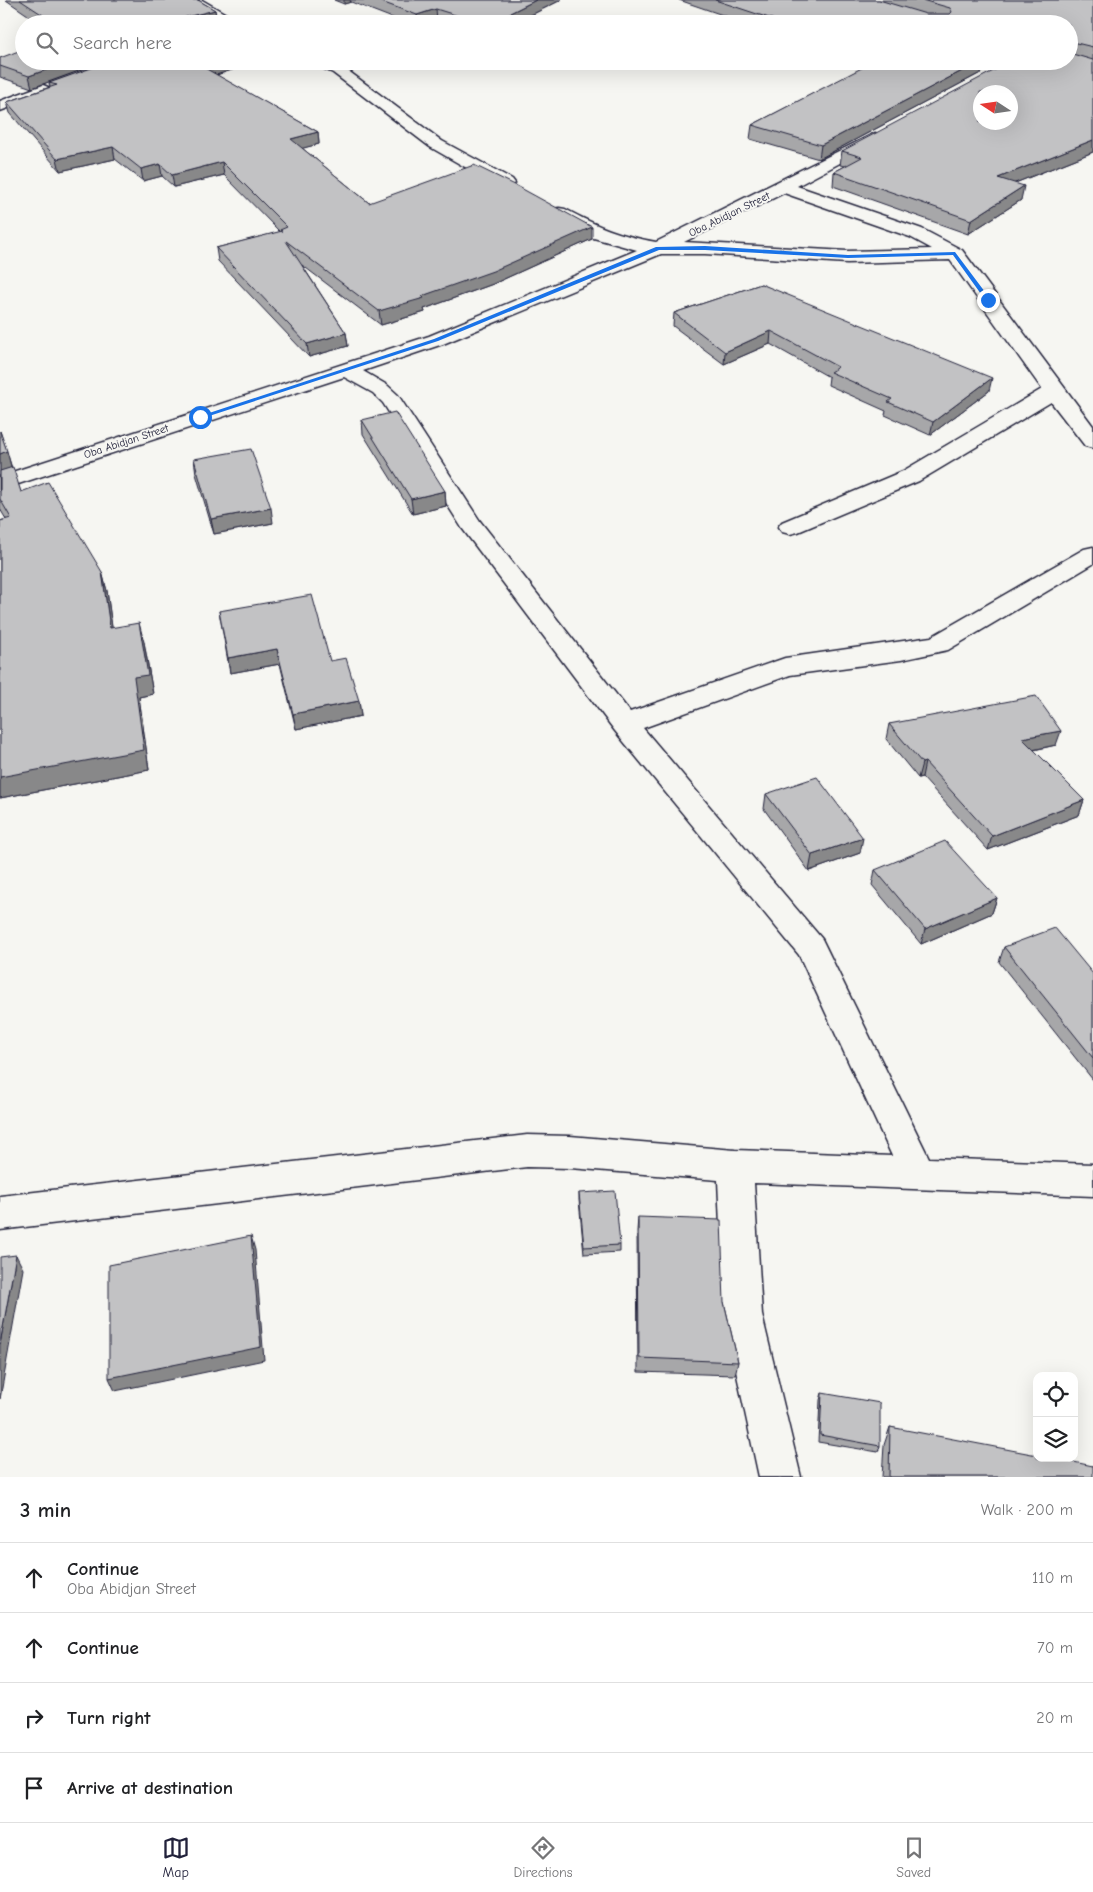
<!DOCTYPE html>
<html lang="en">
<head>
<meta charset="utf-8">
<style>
	body { margin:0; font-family:"Comic Neue",sans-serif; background:#f6f6f6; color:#202124 }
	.controls { position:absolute; right:15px; bottom:15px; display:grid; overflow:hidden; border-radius:10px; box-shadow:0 5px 20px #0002 }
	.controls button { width:45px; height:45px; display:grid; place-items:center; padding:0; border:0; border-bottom:1px solid #e0e0e0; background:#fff; color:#202124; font:25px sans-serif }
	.compass { position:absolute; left:973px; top:85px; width:45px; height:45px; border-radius:50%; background:#fff; box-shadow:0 5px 20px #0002; rotate:282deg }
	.stop { position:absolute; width:15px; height:15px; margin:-11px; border:4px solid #1a73e8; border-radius:50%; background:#fff }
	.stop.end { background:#1a73e8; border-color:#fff; box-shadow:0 1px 5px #0008 }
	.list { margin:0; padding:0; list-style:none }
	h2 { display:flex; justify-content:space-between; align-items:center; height:65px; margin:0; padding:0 20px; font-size:21px }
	h2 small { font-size:16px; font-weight:400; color:#757577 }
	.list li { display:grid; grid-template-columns:32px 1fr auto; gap:15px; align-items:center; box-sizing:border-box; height:70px; padding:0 20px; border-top:1px solid #e0e0e0 }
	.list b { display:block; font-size:19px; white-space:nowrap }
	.list p { margin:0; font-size:16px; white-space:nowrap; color:#757577 }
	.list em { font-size:16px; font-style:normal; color:#757577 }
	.icon { flex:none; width:28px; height:28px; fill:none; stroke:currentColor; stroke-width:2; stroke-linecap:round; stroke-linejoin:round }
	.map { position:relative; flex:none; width:1093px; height:1477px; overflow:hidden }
	.search { position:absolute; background:#fff; box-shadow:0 5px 20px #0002; left:15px; right:15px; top:15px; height:55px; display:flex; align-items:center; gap:12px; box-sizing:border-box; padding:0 18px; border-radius:28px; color:#757577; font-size:19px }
	.sheet { height:345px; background:#fff }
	nav { display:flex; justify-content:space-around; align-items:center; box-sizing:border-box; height:70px; border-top:1px solid #e0e0e0; background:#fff; font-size:14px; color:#757577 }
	nav a { display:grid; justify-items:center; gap:2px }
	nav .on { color:#22223b }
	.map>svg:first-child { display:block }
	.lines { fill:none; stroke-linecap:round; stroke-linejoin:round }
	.minor-casing { stroke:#22223b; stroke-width:3 }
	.minor { fill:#f6f6f2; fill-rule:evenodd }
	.wall { fill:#a7a7a9; stroke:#22223b }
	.shaded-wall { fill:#888889; stroke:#22223b }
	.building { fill:#c2c2c4; stroke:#22223b; fill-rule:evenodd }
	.route { fill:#1a73e8 }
	.labels { text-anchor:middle; stroke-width:4; stroke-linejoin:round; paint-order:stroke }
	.far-street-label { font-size:11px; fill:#22223b; stroke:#f6f6f2 }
</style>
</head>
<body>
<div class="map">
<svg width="1093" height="1477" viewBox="0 0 1093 1477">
	<rect width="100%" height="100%" fill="#f6f6f2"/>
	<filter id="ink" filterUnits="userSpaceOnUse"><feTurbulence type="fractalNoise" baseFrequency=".02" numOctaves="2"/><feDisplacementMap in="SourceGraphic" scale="10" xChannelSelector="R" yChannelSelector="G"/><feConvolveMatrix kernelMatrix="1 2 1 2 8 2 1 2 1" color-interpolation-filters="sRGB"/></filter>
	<g filter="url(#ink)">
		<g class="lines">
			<defs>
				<g id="minor">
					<path d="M 185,0 L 202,0 L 243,24 L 225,24 Z"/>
					<path d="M 311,61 L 331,61 L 343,67 L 442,141 L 512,179 L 515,183 L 512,187 L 506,188 L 500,187 L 430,147 L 333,73 L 313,64 Z"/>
					<path d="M 43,85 L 48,87 L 51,90 L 48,93 L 0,111 L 0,101 Z"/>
					<path d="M 875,133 L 881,135 L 883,138 L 881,141 L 797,186 L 922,229 L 962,250 L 1093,426 L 1093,448 L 1085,446 L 1051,402 L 919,481 L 798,532 L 790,534 L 782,532 L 778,527 L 782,522 L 903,471 L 1042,389 L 950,260 L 847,263 L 705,254 L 661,254 L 443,344 L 363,371 L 387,385 L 398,395 L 480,521 L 630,712 L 785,658 L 931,637 L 1084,549 L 1093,547 L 1093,564 L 948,650 L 901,660 L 790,675 L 643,728 L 822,939 L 929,1158 L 1093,1164 L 1093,1196 L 754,1183 L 762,1315 L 801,1477 L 759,1477 L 724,1315 L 718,1180 L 570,1168 L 527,1167 L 0,1230 L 0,1196 L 527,1135 L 570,1136 L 735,1150 L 892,1156 L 799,955 L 615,731 L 462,528 L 383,403 L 373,393 L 344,377 L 0,490 L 0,476 L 429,336 L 637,250 L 590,237 L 553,217 L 550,213 L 553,209 L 559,208 L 565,209 C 599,227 618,235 656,242 ZM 784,193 L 910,237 L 932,249 L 847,251 L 684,242 Z"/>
				</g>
			</defs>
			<use href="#minor" class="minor-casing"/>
			<use href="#minor" class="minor"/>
		</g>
		<g class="wall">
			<path d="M 6,0 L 198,0 L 215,10 L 217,21 L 207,24 L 41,24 Z"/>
			<path d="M 334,0 L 561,0 L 513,24 L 446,24 L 437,21 L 428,24 L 408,24 L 351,2 L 344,4 Z"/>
			<path d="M 679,0 L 1093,0 L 1093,152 L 1015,183 L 1021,200 L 968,234 L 833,186 L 834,172 L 845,166 L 840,165 L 842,151 L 1069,61 L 1069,24 L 749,24 Z"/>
			<path d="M 0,58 L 106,61 L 32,88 L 0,77 Z"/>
			<path d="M 111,61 L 244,61 L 244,66 L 216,75 L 318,132 L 319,144 L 302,148 L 369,203 L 592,239 L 493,284 L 424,309 L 425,312 L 381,325 L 302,265 L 346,333 L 348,346 L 309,357 L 218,261 L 216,248 L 280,232 L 224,175 L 174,187 L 162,176 L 143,181 L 115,159 L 60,171 L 10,113 L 7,102 L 50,87 L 49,83 Z"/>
			<path d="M 854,61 L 1003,61 L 819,159 L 750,139 L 752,125 L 869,65 Z"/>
			<path d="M 761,284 L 989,391 L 930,435 L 885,415 L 886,411 L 828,385 L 829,377 L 770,344 L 724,364 L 673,326 L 674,313 Z"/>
			<path d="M 362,420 L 445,491 L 446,506 L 413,514 L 363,434 Z"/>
			<path d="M 0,431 L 12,468 L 21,492 L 102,572 L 107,591 L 112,628 L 144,642 L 153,694 L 139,697 L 149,770 L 0,798 L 0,521 L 6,519 L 0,509 Z"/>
			<path d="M 194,459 L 273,523 L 214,534 L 196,474 Z"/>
			<path d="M 219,611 L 330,661 L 359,701 L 361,716 L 296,729 L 280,664 L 230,673 Z"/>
			<path d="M 889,724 L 1056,745 L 1034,750 L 1084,800 L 1079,815 L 988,850 L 922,777 L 918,778 L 886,739 Z"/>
			<path d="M 766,794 L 860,853 L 809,871 L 764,809 Z"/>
			<path d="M 875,870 L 997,898 L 992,913 L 921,944 L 872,885 Z"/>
			<path d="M 1004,947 L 1093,974 L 1093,1080 L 999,962 Z"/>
			<path d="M 579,1193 L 620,1245 L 620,1252 L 584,1254 L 579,1200 Z"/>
			<path d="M 638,1217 L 724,1302 L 738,1362 L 735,1375 L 638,1372 L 637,1231 Z"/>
			<path d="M 822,1393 L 880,1446 L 878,1452 L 818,1442 L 820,1400 Z"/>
			<path d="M 890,1427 L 1093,1477 L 882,1477 L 884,1445 Z"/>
		</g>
		<g class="shaded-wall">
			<path d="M 344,0 L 350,0 L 351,2 L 344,4 Z"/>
			<path d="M 536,0 L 561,0 L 513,24 L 488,24 Z"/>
			<path d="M 436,9 L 437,21 L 428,24 L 418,24 L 417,15 Z"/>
			<path d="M 215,10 L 217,21 L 207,24 L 170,24 L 170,21 Z"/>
			<path d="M 1072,42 L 1069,55 L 1069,47 Z"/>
			<path d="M 71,61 L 106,61 L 32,88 L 29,76 Z"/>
			<path d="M 220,61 L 244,61 L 244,66 L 204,79 L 203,67 Z"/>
			<path d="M 981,61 L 1003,61 L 819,159 L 821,145 Z"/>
			<path d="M 318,132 L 319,144 L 292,151 L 291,139 Z"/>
			<path d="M 1093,140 L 1093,152 L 995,191 L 998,178 Z"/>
			<path d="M 113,147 L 115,159 L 60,171 L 57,159 Z"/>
			<path d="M 222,162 L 224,175 L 174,187 L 172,175 Z"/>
			<path d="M 160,164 L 162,176 L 143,181 L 141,169 Z"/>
			<path d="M 1024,186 L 1021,200 L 968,234 L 971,220 Z"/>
			<path d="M 592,227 L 592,239 L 493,284 L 424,309 L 425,312 L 381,325 L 379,311 L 422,296 Z"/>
			<path d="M 771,331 L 770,344 L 724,364 L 725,352 Z"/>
			<path d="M 346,333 L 348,346 L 309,357 L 307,344 Z"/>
			<path d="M 992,378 L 989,391 L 930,435 L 933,422 Z"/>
			<path d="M 7,451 L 12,470 L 0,474 L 0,454 Z"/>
			<path d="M 445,491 L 446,506 L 413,514 L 411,499 Z"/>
			<path d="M 271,508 L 273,523 L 214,534 L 211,519 Z"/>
			<path d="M 102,572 L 107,591 L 115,648 L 110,628 Z"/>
			<path d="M 139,623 L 144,642 L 153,694 L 139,697 L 149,770 L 0,798 L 0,777 L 134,677 Z"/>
			<path d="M 277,649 L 280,664 L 230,673 L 228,658 Z"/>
			<path d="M 359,701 L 361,716 L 296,729 L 293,714 Z"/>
			<path d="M 1061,731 L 1056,745 L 1018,753 L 1022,738 Z"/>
			<path d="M 925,762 L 922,777 L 918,778 L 922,763 Z"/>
			<path d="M 1084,800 L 1079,815 L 988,850 L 992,836 Z"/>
			<path d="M 863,838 L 860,853 L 809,871 L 812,855 Z"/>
			<path d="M 997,898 L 992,913 L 921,944 L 925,929 Z"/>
			<path d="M 251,1236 L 255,1250 L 264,1360 L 115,1391 L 109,1378 Z"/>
			<path d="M 16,1255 L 23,1269 L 0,1399 L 0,1344 Z"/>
		</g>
		<g class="building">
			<path d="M 20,0 L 198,0 L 215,10 L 170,21 L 175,24 L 61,24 L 49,19 Z"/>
			<path d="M 376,0 L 536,0 L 488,24 L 484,24 L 436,9 L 417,15 Z"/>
			<path d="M 715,0 L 879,0 L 926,14 L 950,14 L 952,12 L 950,8 L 922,0 L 1093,0 L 1093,47 L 1072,42 L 1069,47 L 1069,24 L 783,24 L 784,23 Z"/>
			<path d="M 24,49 L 24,61 L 71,61 L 29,76 L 0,66 L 0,58 Z"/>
			<path d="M 1069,53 L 1093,60 L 1093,140 L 998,178 L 1024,186 L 971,220 L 834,172 L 862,157 L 842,151 L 1012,61 L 1069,61 ZM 980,92 L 1010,92 L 1010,122 L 980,122 Z"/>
			<path d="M 111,61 L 220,61 L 203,67 L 318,132 L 291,139 L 369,203 L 474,165 L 517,186 L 592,227 L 493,271 L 422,296 L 424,298 L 379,311 L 286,241 L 346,333 L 307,344 L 216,248 L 282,231 L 280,230 L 287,227 L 222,162 L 172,175 L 160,164 L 141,169 L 113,147 L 57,159 L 7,102 L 57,85 L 49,83 Z"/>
			<path d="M 875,61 L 981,61 L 821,145 L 752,125 Z"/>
			<path d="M 761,284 L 992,378 L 933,422 L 888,402 L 892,399 L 830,372 L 838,367 L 771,331 L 725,352 L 674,313 Z"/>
			<path d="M 395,412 L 445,491 L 411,499 L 362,420 Z"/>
			<path d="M 0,431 L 7,451 L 0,454 Z"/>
			<path d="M 251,449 L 271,508 L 211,519 L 194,459 Z"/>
			<path d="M 13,467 L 21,492 L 48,482 L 102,572 L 110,628 L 139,623 L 148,675 L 134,677 L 144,750 L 0,777 L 0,521 L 11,518 L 0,499 L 0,471 Z"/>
			<path d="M 312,595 L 330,661 L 346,658 L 359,701 L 293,714 L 277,649 L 228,658 L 219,611 Z"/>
			<path d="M 1036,696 L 1061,731 L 1022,738 L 1084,800 L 992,836 L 925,762 L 922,763 L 889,724 Z"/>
			<path d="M 817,777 L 863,838 L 812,855 L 766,794 Z"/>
			<path d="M 945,841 L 997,898 L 925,929 L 875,870 Z"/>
			<path d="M 1055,928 L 1093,974 L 1093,1058 L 1004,947 Z"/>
			<path d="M 615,1191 L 620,1245 L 584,1247 L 579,1193 Z"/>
			<path d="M 638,1217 L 721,1220 L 724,1302 L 738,1362 L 639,1358 Z"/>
			<path d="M 251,1236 L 261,1347 L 109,1378 L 109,1265 Z"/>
			<path d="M 16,1255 L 0,1344 L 0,1257 Z"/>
			<path d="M 822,1393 L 880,1403 L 880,1446 L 820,1435 Z"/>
			<path d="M 890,1427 L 1037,1455 L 1037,1458 L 1054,1458 L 1093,1466 L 1093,1477 L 889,1477 Z"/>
		</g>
	</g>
	<path class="route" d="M 705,246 L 848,255 L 955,252 L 991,300 L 986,301 L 953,255 L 848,258 L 705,250 L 659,250 L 438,341 L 203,418 L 197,417 L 434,339 L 656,247 Z"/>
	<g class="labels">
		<g class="far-street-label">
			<text transform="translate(729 214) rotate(-26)" y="4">Oba Abidjan Street</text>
			<text transform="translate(126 441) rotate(-18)" y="4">Oba Abidjan Street</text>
		</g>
	</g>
</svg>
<div class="controls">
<button><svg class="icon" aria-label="locate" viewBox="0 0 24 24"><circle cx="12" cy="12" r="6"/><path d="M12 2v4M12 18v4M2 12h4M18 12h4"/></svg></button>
<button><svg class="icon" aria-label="layers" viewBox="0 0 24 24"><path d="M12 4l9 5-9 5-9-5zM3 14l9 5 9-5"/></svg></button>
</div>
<svg class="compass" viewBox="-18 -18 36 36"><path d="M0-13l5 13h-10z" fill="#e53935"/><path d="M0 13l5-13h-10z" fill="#757577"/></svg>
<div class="stop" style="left:200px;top:417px"></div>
<div class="stop end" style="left:988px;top:300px"></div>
<div class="search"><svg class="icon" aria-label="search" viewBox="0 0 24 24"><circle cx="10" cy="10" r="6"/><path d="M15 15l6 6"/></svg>Search here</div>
</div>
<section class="sheet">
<h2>3 min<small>Walk · 200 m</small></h2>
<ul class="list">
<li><svg class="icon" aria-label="ahead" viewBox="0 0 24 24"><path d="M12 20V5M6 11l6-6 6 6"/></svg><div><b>Continue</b><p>Oba Abidjan Street</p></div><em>110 m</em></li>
<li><svg class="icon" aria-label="ahead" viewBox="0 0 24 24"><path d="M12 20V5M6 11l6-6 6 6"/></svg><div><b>Continue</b></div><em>70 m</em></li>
<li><svg class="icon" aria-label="right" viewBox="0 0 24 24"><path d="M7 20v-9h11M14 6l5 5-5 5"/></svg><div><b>Turn right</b></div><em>20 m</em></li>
<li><svg class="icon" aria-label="arrive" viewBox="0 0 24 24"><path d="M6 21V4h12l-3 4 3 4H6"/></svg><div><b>Arrive at destination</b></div></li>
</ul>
</section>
<nav>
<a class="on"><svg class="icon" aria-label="map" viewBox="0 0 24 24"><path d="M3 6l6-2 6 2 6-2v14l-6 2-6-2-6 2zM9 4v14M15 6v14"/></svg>Map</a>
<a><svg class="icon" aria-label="directions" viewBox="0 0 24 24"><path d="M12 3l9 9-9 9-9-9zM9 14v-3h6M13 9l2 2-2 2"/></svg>Directions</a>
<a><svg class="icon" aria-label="saved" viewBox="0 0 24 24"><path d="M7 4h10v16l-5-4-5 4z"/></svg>Saved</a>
</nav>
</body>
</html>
